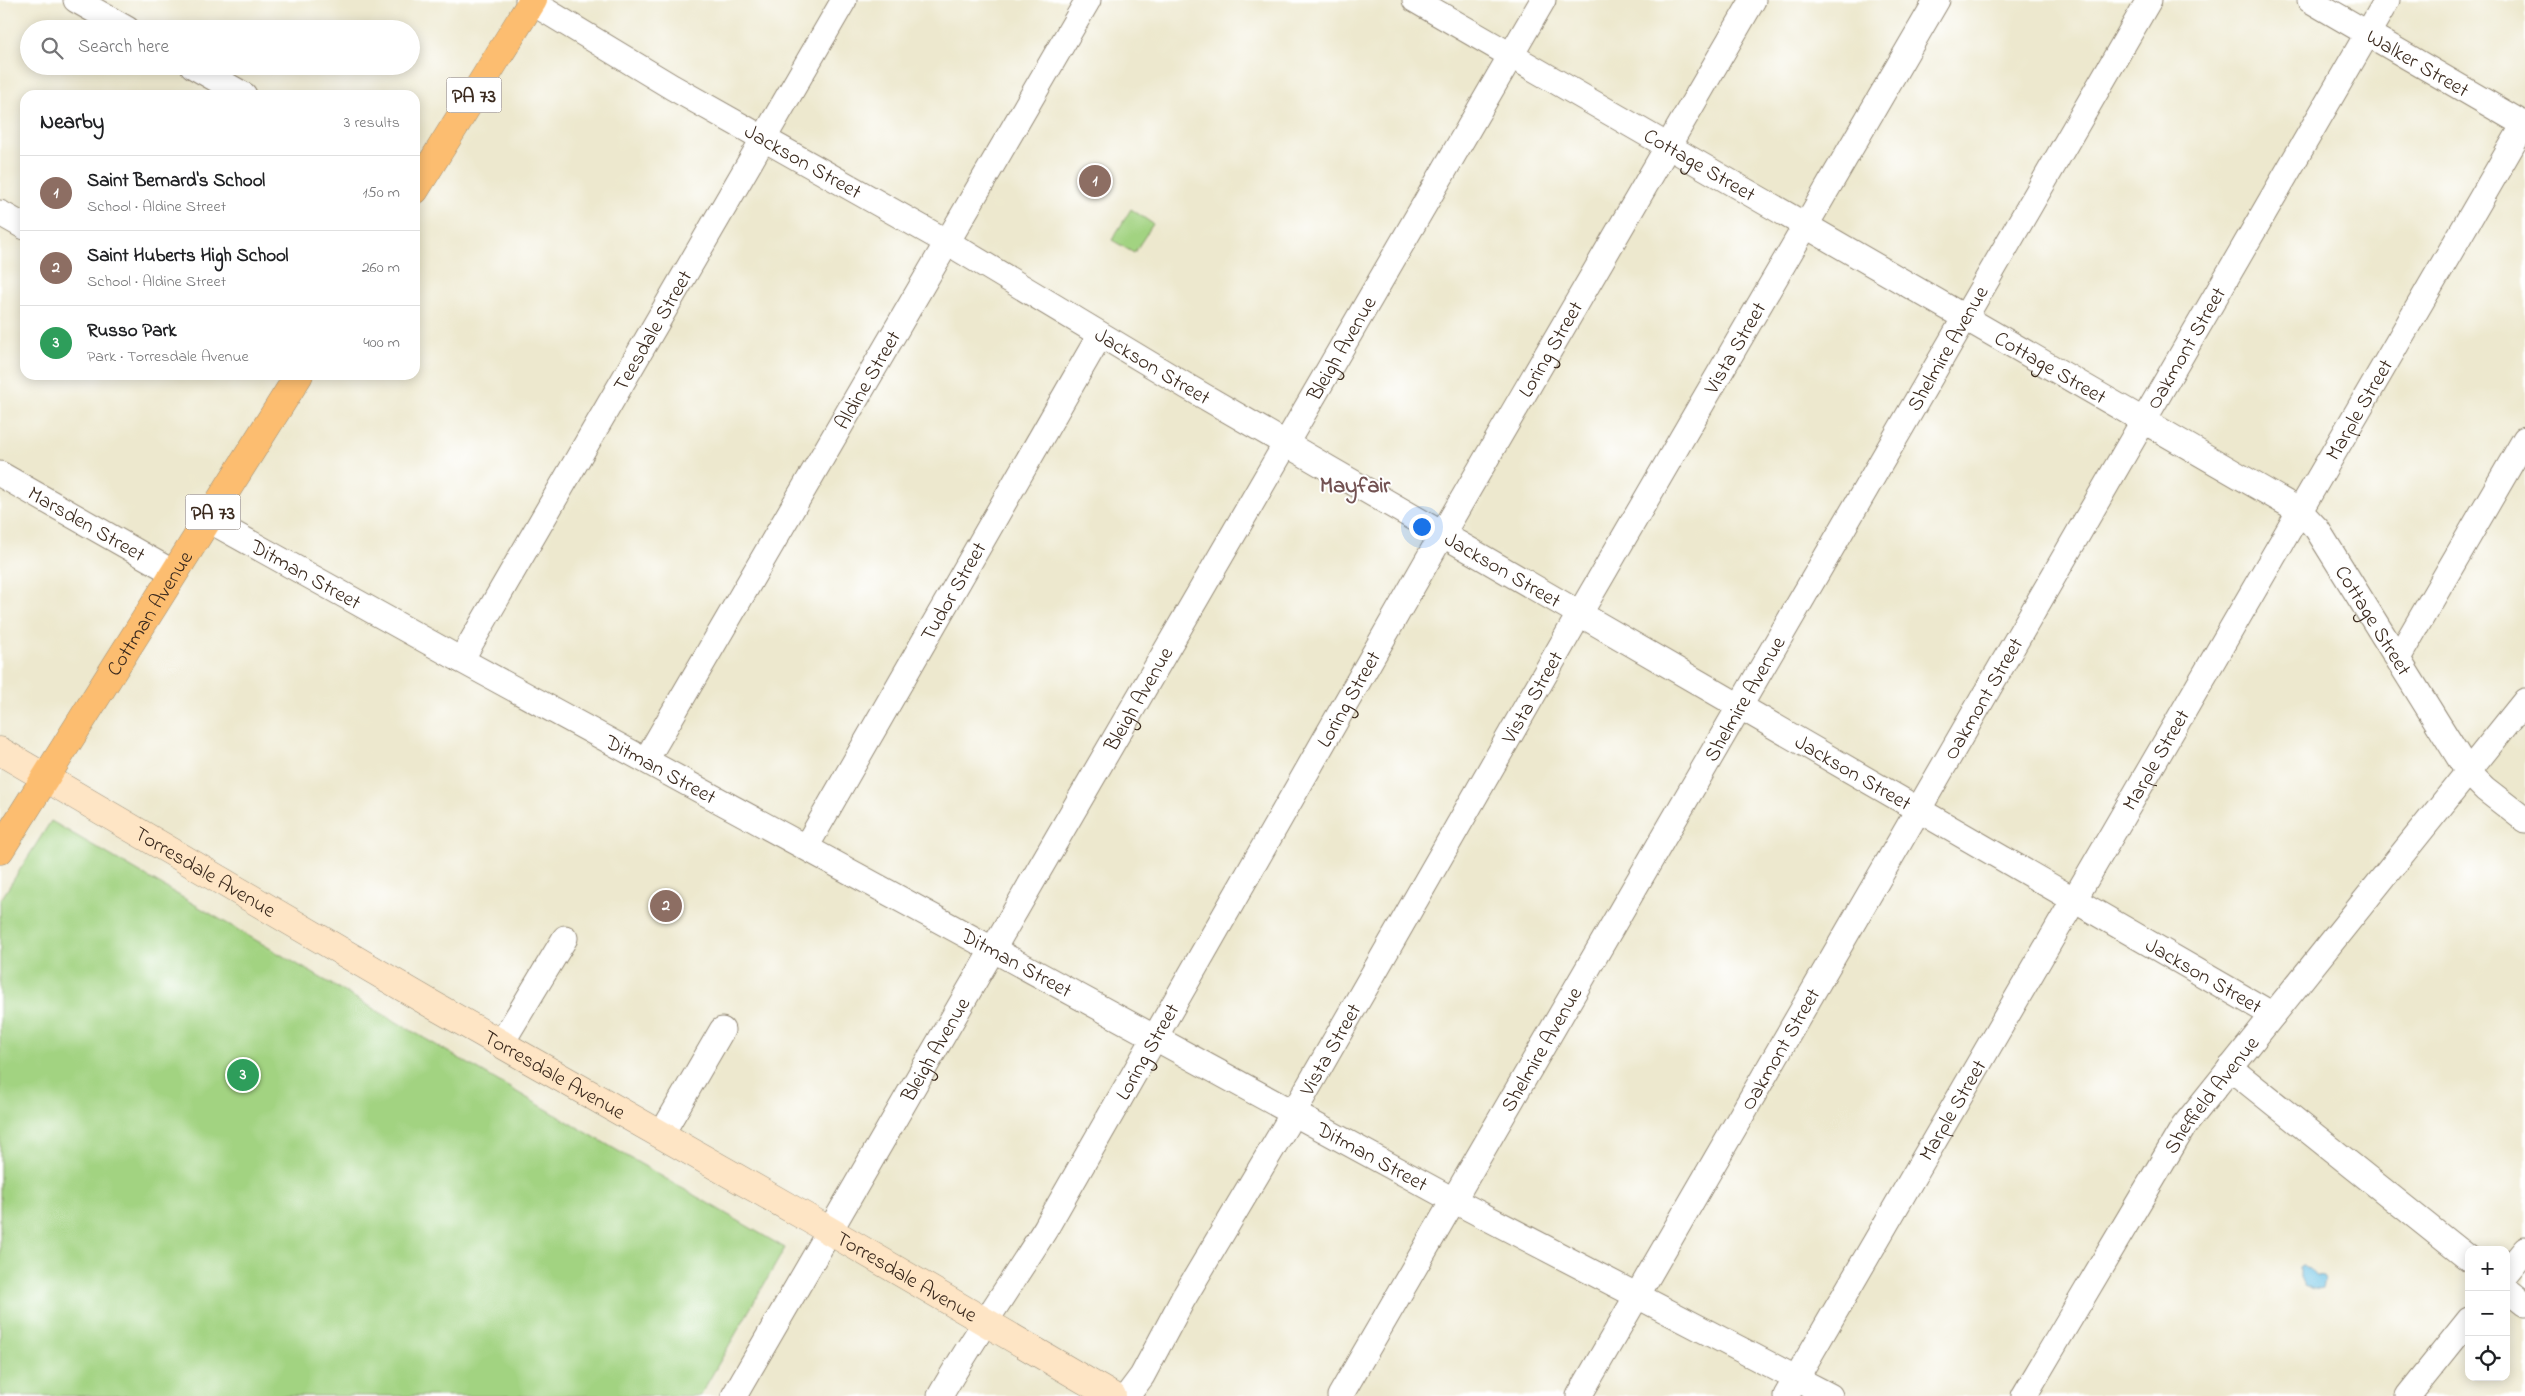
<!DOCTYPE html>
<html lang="en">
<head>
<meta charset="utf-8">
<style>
	body { margin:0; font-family:"Indie Flower",sans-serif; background:#f2f2f2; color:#202124 }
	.controls { position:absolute; right:15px; bottom:15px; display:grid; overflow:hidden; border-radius:10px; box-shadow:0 2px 12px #0003 }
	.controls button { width:45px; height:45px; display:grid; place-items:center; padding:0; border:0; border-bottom:1px solid #e0e0e0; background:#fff; color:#202124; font:25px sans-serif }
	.you { position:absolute; left:1421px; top:526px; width:18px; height:18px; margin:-12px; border:4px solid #fff; border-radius:50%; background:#1a73e8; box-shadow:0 0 0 8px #1a73e833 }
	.badge { display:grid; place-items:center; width:32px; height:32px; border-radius:50%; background:#b5179e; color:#fff; font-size:16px; font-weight:700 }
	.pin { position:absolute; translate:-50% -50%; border:2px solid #fff; box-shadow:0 1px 5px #0006 }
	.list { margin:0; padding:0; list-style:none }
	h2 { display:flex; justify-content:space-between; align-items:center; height:65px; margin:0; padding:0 20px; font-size:21px }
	h2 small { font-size:16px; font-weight:400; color:#757577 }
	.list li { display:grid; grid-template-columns:32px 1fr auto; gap:15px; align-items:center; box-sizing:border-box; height:75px; padding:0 20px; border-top:1px solid #e0e0e0 }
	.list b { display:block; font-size:19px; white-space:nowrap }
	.list p { margin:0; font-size:16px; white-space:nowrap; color:#757577 }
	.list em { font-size:16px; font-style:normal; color:#757577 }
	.icon { flex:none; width:28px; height:28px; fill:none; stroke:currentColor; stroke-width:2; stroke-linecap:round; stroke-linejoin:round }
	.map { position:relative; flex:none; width:2525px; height:1396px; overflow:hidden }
	.search { position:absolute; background:#fff; box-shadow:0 2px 12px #0003; left:20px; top:20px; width:400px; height:55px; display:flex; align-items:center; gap:12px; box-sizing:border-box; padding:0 18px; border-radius:28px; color:#757577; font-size:19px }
	.panel { position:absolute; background:#fff; box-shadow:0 2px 12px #0003; left:20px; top:90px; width:400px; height:290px; border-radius:15px }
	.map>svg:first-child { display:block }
	.green { fill:#a2d381; stroke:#6e7e50 }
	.water { fill:#65c0e3; stroke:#507580 }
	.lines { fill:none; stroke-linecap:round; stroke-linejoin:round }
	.street-casing { stroke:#948976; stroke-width:27 }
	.secondary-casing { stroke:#948976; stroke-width:29 }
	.primary-casing { stroke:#948976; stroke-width:29 }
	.street { stroke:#fff; stroke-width:25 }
	.secondary { stroke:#fee5c5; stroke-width:28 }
	.primary { stroke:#fcbd6f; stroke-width:28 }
	.labels { text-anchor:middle; stroke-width:4; stroke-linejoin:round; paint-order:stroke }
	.shield { fill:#fff; stroke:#766a62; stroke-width:1 }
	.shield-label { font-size:20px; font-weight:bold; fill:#3b2a1e }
	.street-label { font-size:21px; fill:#3b2a1e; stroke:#fff }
	.neighbourhood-label { font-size:22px; font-weight:bold; fill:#735252; stroke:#fff }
</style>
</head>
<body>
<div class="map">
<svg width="2525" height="1396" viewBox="0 0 2525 1396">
	<rect width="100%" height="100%" fill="#fff"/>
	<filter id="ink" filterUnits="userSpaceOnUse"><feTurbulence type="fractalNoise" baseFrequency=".02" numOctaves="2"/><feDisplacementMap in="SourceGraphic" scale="10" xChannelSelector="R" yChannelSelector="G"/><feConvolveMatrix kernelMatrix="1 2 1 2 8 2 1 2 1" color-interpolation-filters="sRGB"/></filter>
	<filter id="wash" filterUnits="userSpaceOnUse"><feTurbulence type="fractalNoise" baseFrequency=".0096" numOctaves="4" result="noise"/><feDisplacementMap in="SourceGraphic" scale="20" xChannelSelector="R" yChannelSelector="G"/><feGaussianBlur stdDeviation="1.12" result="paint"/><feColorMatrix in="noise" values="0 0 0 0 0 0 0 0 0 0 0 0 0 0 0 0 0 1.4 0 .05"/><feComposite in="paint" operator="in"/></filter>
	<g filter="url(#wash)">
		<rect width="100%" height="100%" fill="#ede8ce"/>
		<g class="green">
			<path d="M 1131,209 L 1153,224 L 1134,253 L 1112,240 Z"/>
			<path d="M 51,821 L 785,1248 L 700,1396 L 0,1396 L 0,901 Z"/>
		</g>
		<path class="water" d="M 2303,1266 L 2310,1268 L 2315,1275 L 2324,1276 L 2326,1279 L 2324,1288 L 2314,1290 L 2304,1286 L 2300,1277 L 2300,1268 Z"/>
	</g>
	<g filter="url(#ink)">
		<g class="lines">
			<defs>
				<g id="street">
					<path d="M 76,0 L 127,29"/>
					<path id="s1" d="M 528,0 L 672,87 L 947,242 L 1188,387 L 2273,1015"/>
					<path id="s2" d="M 1415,0 L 2300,511 L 2317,529 L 2468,772 L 2485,789 L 2525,820"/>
					<path id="s3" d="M 2310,0 L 2525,125"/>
					<path d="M 193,66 L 244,95"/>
					<path d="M 0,213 L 25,227"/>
					<path id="s4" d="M 0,474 L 174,573"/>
					<path id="s5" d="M 209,520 L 461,660 L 1453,1200 L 1830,1396"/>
					<path d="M 2398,658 L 2525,439"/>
					<path id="s6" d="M 461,660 L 844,0"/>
					<path id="s7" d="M 646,760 L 1088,0"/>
					<path id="s8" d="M 806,847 L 1100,335"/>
					<path d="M 501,1044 L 565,938"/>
					<path d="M 2230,1068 L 2469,1259"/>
					<path d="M 661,1135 L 722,1030"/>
					<path d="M 2506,1273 L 2525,1250"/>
					<path d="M 2506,1289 L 2525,1304"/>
					<path id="s9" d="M 734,1396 L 1543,0"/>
					<path id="s10" d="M 940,1396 C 973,1338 1011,1284 1046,1228 L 1443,533 L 1753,0"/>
					<path id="s11" d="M 1127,1396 L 1142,1376 L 1183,1299 L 1294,1112 L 1580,613 L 1937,0"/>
					<path id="s12" d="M 1340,1396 L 2149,0"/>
					<path id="s13" d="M 1579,1396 L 2387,0"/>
					<path id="s14" d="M 1786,1396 L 2525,123"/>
					<path id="s15" d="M 2024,1396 L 2184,1126 L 2525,701"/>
					<path d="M 2408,1396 L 2469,1320"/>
				</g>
				<g id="secondary">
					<path id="s16" d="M 0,751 L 433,1005 L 811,1220 L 1112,1396"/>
				</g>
				<g id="primary">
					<path d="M 415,190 L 533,0"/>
					<path id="s17" d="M 0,850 L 299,375"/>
				</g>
			</defs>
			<use href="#street" class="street-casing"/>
			<use href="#secondary" class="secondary-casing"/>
			<use href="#primary" class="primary-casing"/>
			<use href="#street" class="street"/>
			<use href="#secondary" class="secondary"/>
			<use href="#primary" class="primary"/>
		</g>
	</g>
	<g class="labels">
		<g class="shield">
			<rect x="446.5" y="77.5" width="55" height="35" rx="4"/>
			<rect x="185.5" y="494.5" width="55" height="35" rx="4"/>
		</g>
		<g class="shield-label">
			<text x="474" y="102">PA 73</text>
			<text x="213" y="519">PA 73</text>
		</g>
		<g class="street-label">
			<text dy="7" stroke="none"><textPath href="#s3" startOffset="125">Walker Street</textPath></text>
			<text dy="7" stroke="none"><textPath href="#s1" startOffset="319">Jackson Street</textPath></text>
			<text dy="7" stroke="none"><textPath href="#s2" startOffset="329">Cottage Street</textPath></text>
			<text dy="7" stroke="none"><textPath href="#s6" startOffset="381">Teesdale Street</textPath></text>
			<text dy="7" stroke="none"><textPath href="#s11" startOffset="1212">Vista Street</textPath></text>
			<text dy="7" stroke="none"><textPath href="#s12" startOffset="1211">Shelmire Avenue</textPath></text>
			<text dy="7" stroke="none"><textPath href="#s13" startOffset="1211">Oakmont Street</textPath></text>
			<text dy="7" stroke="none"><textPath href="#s9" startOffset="1211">Bleigh Avenue</textPath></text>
			<text dy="7" stroke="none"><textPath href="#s10" startOffset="1212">Loring Street</textPath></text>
			<text dy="7" stroke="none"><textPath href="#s1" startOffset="724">Jackson Street</textPath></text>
			<text dy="7" stroke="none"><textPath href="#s2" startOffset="734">Cottage Street</textPath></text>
			<text dy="7" stroke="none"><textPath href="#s7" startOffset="440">Aldine Street</textPath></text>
			<text dy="7" stroke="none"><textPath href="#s14" startOffset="1141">Marple Street</textPath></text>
			<text dy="7" stroke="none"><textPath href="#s4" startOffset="100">Marsden Street</textPath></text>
			<text dy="7" stroke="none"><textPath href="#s1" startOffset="1129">Jackson Street</textPath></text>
			<text dy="7" stroke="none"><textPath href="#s5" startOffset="111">Ditman Street</textPath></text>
			<text dy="7" stroke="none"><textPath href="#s8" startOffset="295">Tudor Street</textPath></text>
			<text dy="7" stroke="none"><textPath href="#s17" startOffset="280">Cottman Avenue</textPath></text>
			<text dy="7" stroke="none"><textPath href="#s2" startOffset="1154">Cottage Street</textPath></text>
			<text dy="7" stroke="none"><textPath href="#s9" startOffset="806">Bleigh Avenue</textPath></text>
			<text dy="7" stroke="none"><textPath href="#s11" startOffset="808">Vista Street</textPath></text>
			<text dy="7" stroke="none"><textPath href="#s12" startOffset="806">Shelmire Avenue</textPath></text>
			<text dy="7" stroke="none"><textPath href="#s13" startOffset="806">Oakmont Street</textPath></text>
			<text dy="7" stroke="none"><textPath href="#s10" startOffset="808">Loring Street</textPath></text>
			<text dy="7" stroke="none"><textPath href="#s14" startOffset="736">Marple Street</textPath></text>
			<text dy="7" stroke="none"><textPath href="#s5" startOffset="516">Ditman Street</textPath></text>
			<text dy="7" stroke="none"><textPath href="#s1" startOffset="1534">Jackson Street</textPath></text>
			<text dy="7" stroke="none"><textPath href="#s16" startOffset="238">Torresdale Avenue</textPath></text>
			<text dy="7" stroke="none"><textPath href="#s5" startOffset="921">Ditman Street</textPath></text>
			<text dy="7" stroke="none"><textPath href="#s1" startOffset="1939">Jackson Street</textPath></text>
			<text dy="7" stroke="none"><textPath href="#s9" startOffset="401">Bleigh Avenue</textPath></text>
			<text dy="7" stroke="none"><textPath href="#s12" startOffset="401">Shelmire Avenue</textPath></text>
			<text dy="7" stroke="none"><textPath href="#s11" startOffset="402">Vista Street</textPath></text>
			<text dy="7" stroke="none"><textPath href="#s13" startOffset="401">Oakmont Street</textPath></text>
			<text dy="7" stroke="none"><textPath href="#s10" startOffset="402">Loring Street</textPath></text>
			<text dy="7" stroke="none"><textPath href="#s16" startOffset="642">Torresdale Avenue</textPath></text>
			<text dy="7" stroke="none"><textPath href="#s15" startOffset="355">Sheffield Avenue</textPath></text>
			<text dy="7" stroke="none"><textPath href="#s14" startOffset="331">Marple Street</textPath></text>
			<text dy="7" stroke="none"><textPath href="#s5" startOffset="1326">Ditman Street</textPath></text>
			<text dy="7" stroke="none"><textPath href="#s16" startOffset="1048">Torresdale Avenue</textPath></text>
		</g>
		<g class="neighbourhood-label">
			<text x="1355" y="492">Mayfair</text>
		</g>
	</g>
</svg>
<div class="controls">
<button>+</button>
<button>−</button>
<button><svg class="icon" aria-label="locate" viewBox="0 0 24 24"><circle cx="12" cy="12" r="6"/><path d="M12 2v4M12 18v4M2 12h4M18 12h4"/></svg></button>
</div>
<div class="you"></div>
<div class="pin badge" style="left:1095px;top:181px;background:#8d6e63">1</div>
<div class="pin badge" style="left:666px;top:906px;background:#8d6e63">2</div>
<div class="pin badge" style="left:243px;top:1075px;background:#2e9e5b">3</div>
<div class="search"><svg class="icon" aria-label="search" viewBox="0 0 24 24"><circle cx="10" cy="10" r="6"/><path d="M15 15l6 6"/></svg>Search here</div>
<section class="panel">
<h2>Nearby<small>3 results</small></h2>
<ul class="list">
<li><span class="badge" style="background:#8d6e63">1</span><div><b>Saint Bernard's School</b><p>School · Aldine Street</p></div><em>150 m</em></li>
<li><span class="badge" style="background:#8d6e63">2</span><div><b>Saint Huberts High School</b><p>School · Aldine Street</p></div><em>260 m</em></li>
<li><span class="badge" style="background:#2e9e5b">3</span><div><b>Russo Park</b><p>Park · Torresdale Avenue</p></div><em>400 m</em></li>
</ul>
</section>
</div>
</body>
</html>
